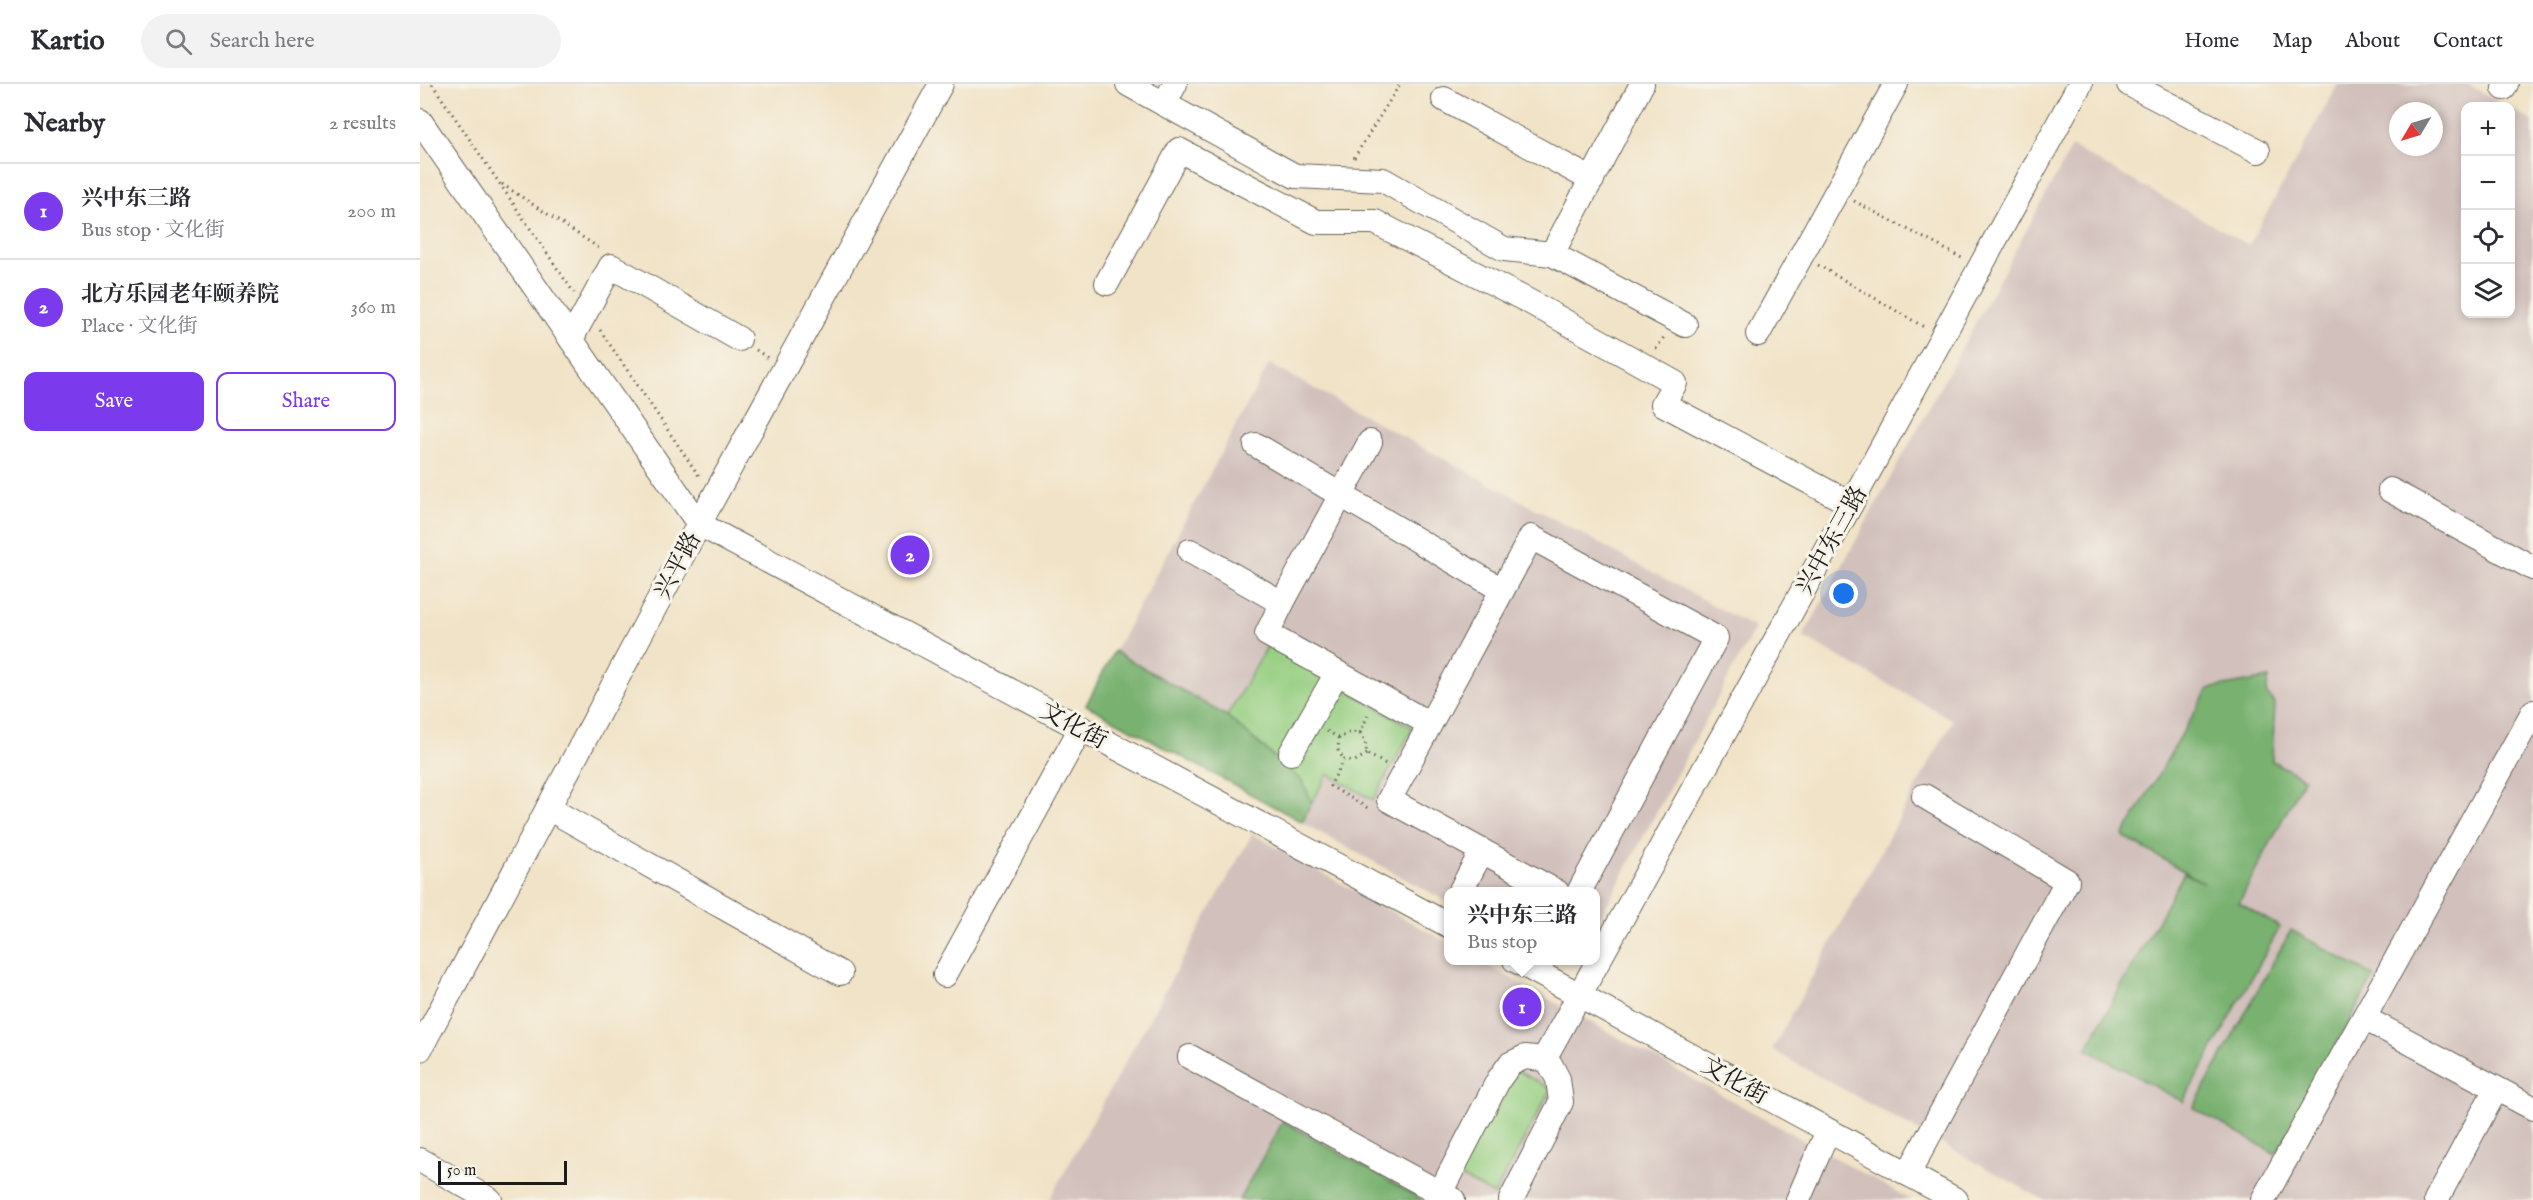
<!DOCTYPE html>
<html lang="en">
<head>
<meta charset="utf-8">
<style>
	body { margin:0; font-family:"IM FELL English","Noto Serif SC",serif; background:#f2f2f3; color:#2b2b33 }
	.controls { position:absolute; right:18px; top:18px; display:grid; overflow:hidden; border-radius:12px; box-shadow:0 3px 9px #0003 }
	.controls button { width:54px; height:54px; display:grid; place-items:center; padding:0; border:0; border-bottom:2px solid #e1e1e2; background:#fff; color:#2b2b33; font:30px sans-serif }
	.compass { position:absolute; left:1969px; top:18px; width:54px; height:54px; border-radius:50%; background:#fff; box-shadow:0 3px 9px #0003; rotate:232deg }
	.scale { position:absolute; left:18px; bottom:15px; width:129px; box-sizing:border-box; padding-left:6px; border:3px solid #1c1c1c; border-top:0; font-size:16px; line-height:21px; white-space:nowrap; color:#1c1c1c; -webkit-text-stroke:4px #f7f3e8; paint-order:stroke }
	.you { position:absolute; left:1424px; top:510px; width:21px; height:21px; margin:-15px; border:4px solid #fff; border-radius:50%; background:#1a73e8; box-shadow:0 0 0 9px #1a73e833 }
	.badge { display:grid; place-items:center; width:39px; height:39px; border-radius:50%; background:#7c3aed; color:#fff; font-size:20px; font-weight:700 }
	.pin { position:absolute; translate:-50% -50%; border:3px solid #fff; box-shadow:0 2px 6px #0006 }
	.popup { position:absolute; left:1024px; top:803px; width:156px; height:78px; box-sizing:border-box; display:grid; place-content:center; border-radius:12px; background:#fff; filter:drop-shadow(0 2px 4px #0005); font-size:20px; white-space:nowrap; color:#7c7c81 }
	.popup b { font-size:22px; color:#2b2b33 }
	.popup::after { content:''; position:absolute; left:50%; top:100%; margin-left:-12px; border:12px solid transparent; border-top-color:#fff }
	.list { margin:0; padding:0; list-style:none }
	h2 { display:flex; justify-content:space-between; align-items:center; height:78px; margin:0; padding:0 24px; font-size:26px }
	h2 small { font-size:20px; font-weight:400; color:#7c7c81 }
	.list li { display:grid; grid-template-columns:39px 1fr auto; gap:18px; align-items:center; box-sizing:border-box; height:96px; padding:0 24px; border-top:2px solid #e1e1e2 }
	.list b { display:block; font-size:22px; white-space:nowrap }
	.list p { margin:0; font-size:20px; white-space:nowrap; color:#7c7c81 }
	.list em { font-size:20px; font-style:normal; color:#7c7c81 }
	.actions { display:flex; gap:12px; padding:18px 24px }
	.actions a { flex:1; padding:14px 0; border:2px solid #7c3aed; border-radius:12px; text-align:center; font-size:21px; color:#7c3aed }
	.actions .main { background:#7c3aed; color:#fff }
	.icon { flex:none; width:33px; height:33px; fill:none; stroke:currentColor; stroke-width:2; stroke-linecap:round; stroke-linejoin:round }
	.map { position:relative; flex:none; width:2113px; height:1116px; overflow:hidden }
	header { display:flex; align-items:center; gap:36px; box-sizing:border-box; height:84px; padding:0 30px; background:#fff; border-bottom:2px solid #e1e1e2 }
	header strong { font-size:28px }
	nav { display:flex; gap:33px; margin-inline-start:auto; font-size:21px }
	.search { width:420px; height:54px; background:#f2f2f3; display:flex; align-items:center; gap:15px; box-sizing:border-box; padding:0 21px; border-radius:33px; color:#7c7c81; font-size:22px }
	main { display:flex }
	aside { flex:1; background:#fff }
	.map>svg:first-child { display:block }
	.industrial { fill:#d1c0bc; fill-rule:evenodd }
	.green { fill:#95ce81; stroke:#58754e; stroke-width:1.5 }
	.forest { fill:#78b16f; stroke:#4a6646; stroke-width:1.5 }
	.lines { fill:none; stroke-linecap:round; stroke-linejoin:round }
	.minor-casing { stroke:#676258; stroke-width:26 }
	.path { stroke:#676258; stroke-width:3; stroke-dasharray:1.5 4.5; stroke-linecap:butt }
	.minor { stroke:#fff; stroke-width:24 }
	.labels { text-anchor:middle; stroke-width:6; stroke-linejoin:round; paint-order:stroke }
	.street-label { font-size:24px; fill:#1c1c1c; stroke:#f7f3e8 }
</style>
</head>
<body>
<header>
<strong>Kartio</strong>
<div class="search"><svg class="icon" aria-label="search" viewBox="0 0 24 24"><circle cx="10" cy="10" r="6"/><path d="M15 15l6 6"/></svg>Search here</div>
<nav><a>Home</a><a>Map</a><a>About</a><a>Contact</a></nav>
</header>
<main>
<aside>
<h2>Nearby<small>2 results</small></h2>
<ul class="list">
<li><span class="badge">1</span><div><b>兴中东三路</b><p>Bus stop · 文化街</p></div><em>200 m</em></li>
<li><span class="badge">2</span><div><b>北方乐园老年颐养院</b><p>Place · 文化街</p></div><em>360 m</em></li>
</ul>
<div class="actions"><a class="main">Save</a><a>Share</a></div>
</aside>
<div class="map">
<svg width="2113" height="1116" viewBox="0 0 2113 1116">
	<rect width="100%" height="100%" fill="#f7f3e8"/>
	<filter id="ink" filterUnits="userSpaceOnUse"><feTurbulence type="fractalNoise" baseFrequency=".0167" numOctaves="2"/><feDisplacementMap in="SourceGraphic" scale="12" xChannelSelector="R" yChannelSelector="G"/><feConvolveMatrix kernelMatrix="1 2 1 2 8 2 1 2 1" color-interpolation-filters="sRGB"/></filter>
	<filter id="wash" filterUnits="userSpaceOnUse"><feTurbulence type="fractalNoise" baseFrequency=".008" numOctaves="4" result="noise"/><feDisplacementMap in="SourceGraphic" scale="24" xChannelSelector="R" yChannelSelector="G"/><feGaussianBlur stdDeviation="1.35" result="paint"/><feColorMatrix in="noise" values="0 0 0 0 0 0 0 0 0 0 0 0 0 0 0 0 0 1.4 0 .05"/><feComposite in="paint" operator="in"/></filter>
	<g filter="url(#wash)">
		<rect width="100%" height="100%" fill="#f1e3c7"/>
		<g class="industrial">
			<path d="M 1918,0 L 2046,0 L 2087,22 L 2046,22 L 2046,230 L 2090,230 L 2091,25 L 2113,37 L 2113,1116 L 1624,1116 L 1352,966 L 1533,636 L 1383,553 L 1652,63 L 1829,161 ZM 1978,27 L 2014,27 L 2014,63 L 1978,63 Z"/>
			<path d="M 849,280 L 1335,544 L 1176,841 L 1176,808 L 1028,808 L 1028,818 L 666,621 Z"/>
			<path d="M 832,750 L 1028,859 L 1028,876 L 1060,877 L 1491,1116 L 629,1116 Z"/>
		</g>
		<g class="green">
			<path d="M 855,549 L 916,600 L 993,644 L 953,716 L 908,690 L 892,718 L 882,697 L 807,632 Z"/>
			<path d="M 1094,985 L 1131,1005 L 1074,1111 L 1037,1091 Z"/>
		</g>
		<g class="forest">
			<path d="M 694,567 L 807,632 L 882,697 L 892,718 L 882,738 L 666,621 Z"/>
			<path d="M 1849,594 L 1846,609 L 1855,620 L 1852,677 L 1884,694 L 1819,819 L 1860,843 L 1763,1018 L 1666,965 L 1764,789 L 1784,799 L 1703,752 L 1788,605 Z"/>
			<path d="M 1871,846 L 1954,892 L 1856,1070 L 1773,1024 Z"/>
			<path d="M 863,1037 L 1003,1116 L 819,1116 Z"/>
		</g>
	</g>
	<g filter="url(#ink)">
		<g class="lines">
			<defs>
				<g id="minor">
					<path d="M 708,0 L 875,92 L 963,96 L 1084,165 L 1132,170"/>
					<path d="M 1222,0 L 1132,170 L 1265,241"/>
					<path d="M 1709,0 L 1838,67"/>
					<path d="M 2084,4 L 2086,0"/>
					<path d="M 1024,15 L 1172,96"/>
					<path d="M 744,20 L 755,0"/>
					<path d="M 0,37 L 279,440 L 1028,841"/>
					<path d="M 687,199 L 759,66 L 896,138 L 955,138 L 1110,218 L 1255,299 L 1243,320 L 1431,420"/>
					<path d="M 1338,250 L 1476,0"/>
					<path d="M 151,255 L 191,182 L 319,255"/>
					<path d="M 836,361 L 1082,506"/>
					<path d="M 1970,406 L 2113,484"/>
					<path d="M 770,467 L 862,519 L 950,358"/>
					<path d="M 862,519 L 847,550 L 1010,640"/>
					<path d="M 871,669 L 917,589"/>
					<path d="M 128,724 L 420,889"/>
					<path d="M 1040,808 L 1062,767"/>
					<path d="M 1137,808 L 969,716 L 1111,453 L 1296,554 L 1159,808"/>
					<path d="M 1095,876 L 1536,1116"/>
					<path d="M 525,891 L 661,644"/>
					<path d="M 1944,934 L 2113,1024"/>
					<path d="M 0,965 L 279,440 L 521,0"/>
					<path d="M 770,973 L 1033,1116"/>
					<path d="M 1124,975 L 1431,420 L 1660,0"/>
					<path d="M 0,1076 L 70,1116"/>
					<path d="M 1488,1090 L 1647,797 L 1504,712"/>
					<path d="M 1020,1109 L 1079,995 L 1090,980 L 1105,973 L 1124,975 L 1130,980 L 1138,995 L 1141,1018 L 1091,1116"/>
					<path d="M 1378,1116 L 1408,1047"/>
					<path d="M 1843,1116 L 2113,628"/>
					<path d="M 2016,1116 L 2076,1005"/>
				</g>
			</defs>
			<use href="#minor" class="minor-casing"/>
			<g class="path">
				<path d="M 12,0 L 154,209"/>
				<path d="M 934,74 L 980,0"/>
				<path d="M 82,100 L 182,166"/>
				<path d="M 1434,117 L 1542,174"/>
				<path d="M 1398,181 L 1504,243"/>
				<path d="M 180,246 L 281,395"/>
				<path d="M 1236,265 L 1244,253"/>
				<path d="M 336,266 L 348,274"/>
				<path d="M 907,647 L 919,654 L 931,648 L 940,649 L 945,657 L 947,670 L 966,680"/>
				<path d="M 940,649 L 949,629"/>
				<path d="M 919,654 L 918,666 L 924,676"/>
				<path d="M 947,670 L 935,677 L 924,676 L 910,702 L 951,726"/>
			</g>
			<use href="#minor" class="minor"/>
		</g>
	</g>
	<g class="labels">
		<g class="street-label">
			<text transform="translate(1411 456) rotate(-61)" y="8">兴中东三路</text>
			<text transform="translate(257 481) rotate(-62)" y="8">兴平路</text>
			<text transform="translate(654 641) rotate(28)" y="8">文化街</text>
			<text transform="translate(1315 996) rotate(29)" y="8">文化街</text>
		</g>
	</g>
</svg>
<div class="controls">
<button>+</button>
<button>−</button>
<button><svg class="icon" aria-label="locate" viewBox="0 0 24 24"><circle cx="12" cy="12" r="6"/><path d="M12 2v4M12 18v4M2 12h4M18 12h4"/></svg></button>
<button><svg class="icon" aria-label="layers" viewBox="0 0 24 24"><path d="M12 4l9 5-9 5-9-5zM3 14l9 5 9-5"/></svg></button>
</div>
<svg class="compass" viewBox="-18 -18 36 36"><path d="M0-13l5 13h-10z" fill="#e53935"/><path d="M0 13l5-13h-10z" fill="#7c7c81"/></svg>
<div class="scale">50 m</div>
<div class="you"></div>
<div class="pin badge" style="left:1102px;top:923px">1</div>
<div class="popup"><b>兴中东三路</b>Bus stop</div>
<div class="pin badge" style="left:490px;top:471px">2</div>
</div>
</main>
</body>
</html>
